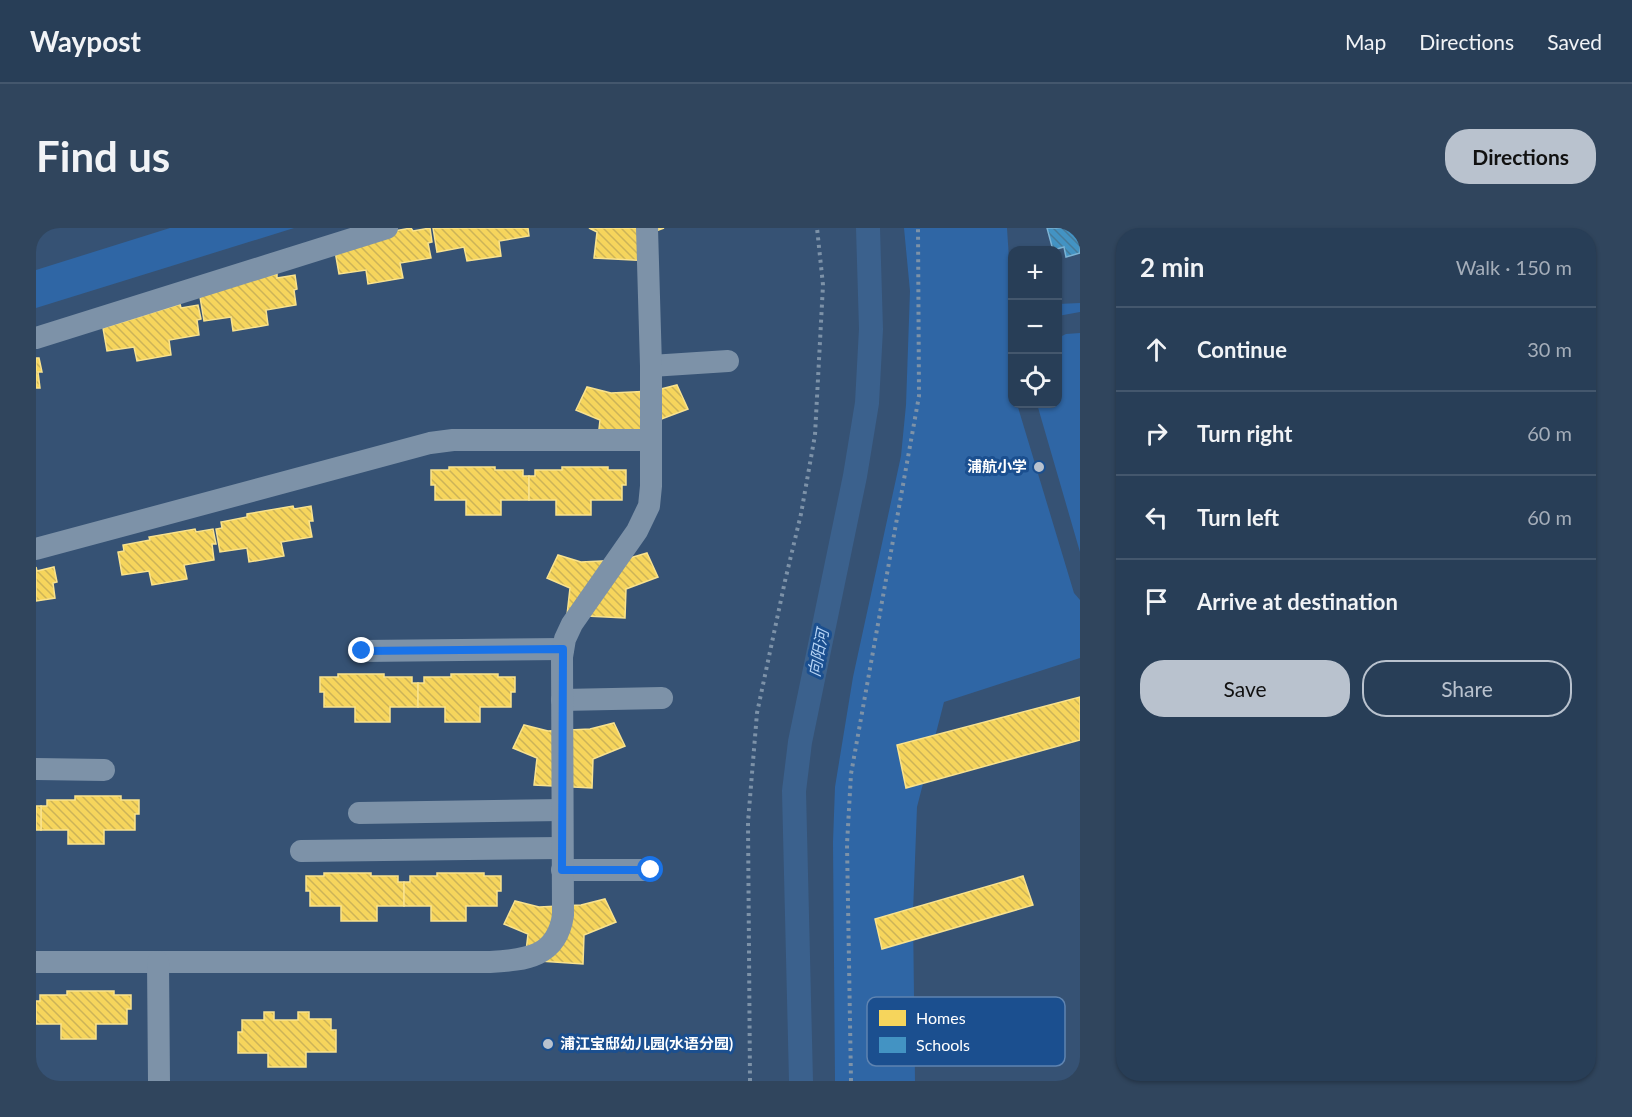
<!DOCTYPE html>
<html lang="en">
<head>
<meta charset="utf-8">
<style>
	body { margin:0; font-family:Lato,"Noto Sans SC",sans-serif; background:#30455d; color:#f1f3f6 }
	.controls { position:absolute; right:18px; top:18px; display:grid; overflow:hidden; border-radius:12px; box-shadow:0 2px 4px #0004 }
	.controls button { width:54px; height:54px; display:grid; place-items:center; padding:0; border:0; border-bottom:2px solid #44576d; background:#283e57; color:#f1f3f6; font:30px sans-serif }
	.stop { position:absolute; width:18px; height:18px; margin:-14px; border:4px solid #1a73e8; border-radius:50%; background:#fff }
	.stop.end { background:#1a73e8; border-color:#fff; box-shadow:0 2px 6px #0008 }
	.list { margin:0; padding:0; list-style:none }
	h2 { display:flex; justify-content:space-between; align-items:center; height:78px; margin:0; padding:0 24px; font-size:26px }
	h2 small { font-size:20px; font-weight:400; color:#a5aeba }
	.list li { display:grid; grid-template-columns:39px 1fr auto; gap:18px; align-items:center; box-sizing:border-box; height:84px; padding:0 24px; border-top:2px solid #44576d }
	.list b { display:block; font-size:22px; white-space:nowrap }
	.list em { font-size:20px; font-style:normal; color:#a5aeba }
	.actions { display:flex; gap:12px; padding:18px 24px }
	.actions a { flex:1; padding:14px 0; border:2px solid #b9c2ce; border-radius:24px; text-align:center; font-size:21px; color:#b9c2ce }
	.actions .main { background:#b9c2ce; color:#111 }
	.icon { flex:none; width:33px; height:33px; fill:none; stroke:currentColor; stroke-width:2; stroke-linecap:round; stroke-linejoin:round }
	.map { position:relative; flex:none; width:1044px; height:853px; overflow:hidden; border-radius:24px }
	header { display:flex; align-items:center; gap:36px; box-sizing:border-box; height:84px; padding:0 30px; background:#283e57; border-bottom:2px solid #44576d }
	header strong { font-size:28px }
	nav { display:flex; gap:33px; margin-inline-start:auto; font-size:21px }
	.intro { display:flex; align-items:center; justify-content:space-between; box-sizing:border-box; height:144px; padding:0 36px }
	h1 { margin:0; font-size:42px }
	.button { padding:15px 27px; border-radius:24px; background:#b9c2ce; color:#111; font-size:21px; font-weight:700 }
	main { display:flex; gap:36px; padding:0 36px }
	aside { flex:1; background:#283e57; border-radius:24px; box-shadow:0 2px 4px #0004 }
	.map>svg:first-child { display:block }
	.green { fill:#2f66a5 }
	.homes { fill:url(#homes-back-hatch); stroke:#f9e28d; stroke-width:1.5 }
	.schools { fill:url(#schools-back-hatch); stroke:#7bb3d5; stroke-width:1.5 }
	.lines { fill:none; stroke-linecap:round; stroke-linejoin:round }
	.canal { stroke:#3b618d; stroke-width:24 }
	.path { stroke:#7d92a8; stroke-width:4; stroke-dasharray:3 4.5; stroke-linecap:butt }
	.minor { stroke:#7d92a8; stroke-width:22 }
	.route { stroke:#1a73e8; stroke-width:8 }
	.poi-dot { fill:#b9c2ce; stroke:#1b4f8f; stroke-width:2 }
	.labels { text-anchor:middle; stroke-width:6; stroke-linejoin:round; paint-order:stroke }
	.poi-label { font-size:15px; font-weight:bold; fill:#fff; stroke:#1b4f8f; text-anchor:end }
	.water-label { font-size:16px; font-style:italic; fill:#b5d3f5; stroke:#1b4f8f }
	.key { fill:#1b4f8f; stroke:#5f84b1; stroke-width:1.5 }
	.key-label { font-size:16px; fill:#fff }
</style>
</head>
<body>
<header>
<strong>Waypost</strong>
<nav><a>Map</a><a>Directions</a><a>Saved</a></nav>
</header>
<div class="intro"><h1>Find us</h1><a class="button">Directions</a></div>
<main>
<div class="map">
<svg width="1044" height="853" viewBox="0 0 1044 853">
	<defs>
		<pattern id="homes-back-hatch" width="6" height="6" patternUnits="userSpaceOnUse" patternTransform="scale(1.5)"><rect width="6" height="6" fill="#f6d55c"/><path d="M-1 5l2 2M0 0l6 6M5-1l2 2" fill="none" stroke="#ccb358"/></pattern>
		<pattern id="schools-back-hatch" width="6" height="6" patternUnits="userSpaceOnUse" patternTransform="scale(1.5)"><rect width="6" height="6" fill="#4393c3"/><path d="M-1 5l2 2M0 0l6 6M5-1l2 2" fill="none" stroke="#467a99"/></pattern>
	</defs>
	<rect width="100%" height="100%" fill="#365274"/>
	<g class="green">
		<path d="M 134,0 L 258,0 L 0,80 L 0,42 Z"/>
		<path d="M 868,0 L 971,0 L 974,46 L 976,51 L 975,157 L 976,176 L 981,176 L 1038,365 L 1044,372 L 1044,430 L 908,474 L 881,579 L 877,684 L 879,853 L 799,853 L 797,614 L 799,559 L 817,449 L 865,228 L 870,177 L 874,63 Z"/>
		<path d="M 1044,75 L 1044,84 L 1022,88 L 1022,76 Z"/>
		<path d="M 1044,105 L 1044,324 L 1001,176 L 1022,176 L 1022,110 L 1030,106 Z"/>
	</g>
	<g class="homes">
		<path d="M 375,0 L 377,3 L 394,0 L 396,14 L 392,15 L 395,30 L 364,35 L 367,50 L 332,56 L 330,42 L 303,46 L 299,23 L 330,8 Z"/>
		<path d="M 397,0 L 492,0 L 493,8 L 463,13 L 465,28 L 431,33 L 428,19 L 401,24 Z"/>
		<path d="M 553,0 L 628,0 L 617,4 L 616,33 L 558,30 L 561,4 Z"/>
		<path d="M 241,46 L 241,50 L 259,47 L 261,61 L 258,62 L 260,77 L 230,82 L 232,97 L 197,103 L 195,89 L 168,93 L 164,69 L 195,55 Z"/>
		<path d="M 144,76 L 145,80 L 162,77 L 165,91 L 161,92 L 163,107 L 133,112 L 135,127 L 101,133 L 98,119 L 71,123 L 67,100 Z"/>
		<path d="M 0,130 L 3,130 L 6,144 L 2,144 L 4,160 L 0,160 Z"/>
		<path d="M 641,157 L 652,181 L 620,193 L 619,222 L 561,219 L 564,192 L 540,182 L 551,159 L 575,165 L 617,163 Z"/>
		<path d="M 413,239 L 459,239 L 459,242 L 487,242 L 487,248 L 493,248 L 493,272 L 465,272 L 465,287 L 430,287 L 430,272 L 399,272 L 399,257 L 395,257 L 395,242 L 413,242 Z"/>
		<path d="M 526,239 L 572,239 L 572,242 L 590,242 L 590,257 L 586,257 L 586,272 L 555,272 L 555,287 L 520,287 L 520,272 L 493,272 L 493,248 L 499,248 L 499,242 L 526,242 Z"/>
		<path d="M 257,278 L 258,281 L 275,278 L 277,293 L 273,293 L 276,309 L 245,314 L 248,328 L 213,334 L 211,320 L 184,324 L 180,301 L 186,300 L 185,294 L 211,289 L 211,286 Z"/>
		<path d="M 159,301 L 160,304 L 177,301 L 180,316 L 176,316 L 178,332 L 148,337 L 151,351 L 116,357 L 113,343 L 86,347 L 82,324 L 88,323 L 87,317 L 114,312 L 113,309 Z"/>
		<path d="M 611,325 L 622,349 L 590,361 L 589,390 L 531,387 L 534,360 L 511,350 L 522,327 L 545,334 L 587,332 Z"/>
		<path d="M 0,339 L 1,343 L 18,339 L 21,354 L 17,355 L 19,370 L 0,373 Z"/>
		<path d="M 302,446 L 348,446 L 348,449 L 376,449 L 376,455 L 382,455 L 382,479 L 354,479 L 354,494 L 319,494 L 319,479 L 288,479 L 288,464 L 284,464 L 284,449 L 302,449 Z"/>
		<path d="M 415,446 L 462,446 L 462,449 L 479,449 L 479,464 L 475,464 L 475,479 L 444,479 L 444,494 L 409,494 L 409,479 L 382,479 L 382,455 L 388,455 L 388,449 L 415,449 Z"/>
		<path d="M 1044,469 L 1044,512 L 870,560 L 861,517 Z"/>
		<path d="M 578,495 L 589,518 L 557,531 L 556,560 L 498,557 L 501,530 L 477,520 L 488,497 L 512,503 L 554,501 Z"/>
		<path d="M 39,568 L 85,568 L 85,572 L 103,572 L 103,586 L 99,586 L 99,602 L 68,602 L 68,616 L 32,616 L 32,602 L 5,602 L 5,578 L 11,578 L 11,572 L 39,572 Z"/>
		<rect x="0" y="578" width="5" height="24"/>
		<path d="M 288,645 L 335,645 L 335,648 L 362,648 L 362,654 L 368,654 L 368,678 L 341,678 L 341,693 L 305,693 L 305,678 L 274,678 L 274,663 L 270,663 L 270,648 L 288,648 Z"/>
		<path d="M 401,645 L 448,645 L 448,648 L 465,648 L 465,663 L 461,663 L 461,678 L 430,678 L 430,693 L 395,693 L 395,678 L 368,678 L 368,654 L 374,654 L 374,648 L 401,648 Z"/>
		<path d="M 987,648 L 997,677 L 846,721 L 839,691 Z"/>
		<path d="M 569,671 L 580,694 L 548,707 L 547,736 L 489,732 L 492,706 L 468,696 L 479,673 L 503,679 L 545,677 Z"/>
		<path d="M 31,763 L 78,763 L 78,767 L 95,767 L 95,781 L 91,781 L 91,796 L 60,796 L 60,811 L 25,811 L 25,796 L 0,796 L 0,773 L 4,773 L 4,767 L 31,767 Z"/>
		<path d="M 228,784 L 238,784 L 238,792 L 262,792 L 262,784 L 273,784 L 273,791 L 295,791 L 295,802 L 300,802 L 300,824 L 270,824 L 270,839 L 232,839 L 232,825 L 202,825 L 202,804 L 206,804 L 206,792 L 228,792 Z"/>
	</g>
	<path class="schools" d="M 1011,0 L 1044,0 L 1044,25 L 1030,29 L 1028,19 L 1017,22 Z"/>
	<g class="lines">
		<path class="canal" d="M 765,853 L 758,563 L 764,514 L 819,248 L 831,175 L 835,101 L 832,0"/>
		<g class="path">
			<path d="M 714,853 L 712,594 L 721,485 L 749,353 L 765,286 L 779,207 L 787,57 L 781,0"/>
			<path d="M 815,853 L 811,616 L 815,546 L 883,168 L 882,0"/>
		</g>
		<g class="minor">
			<path d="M 0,110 L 351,0"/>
			<path d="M 615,138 L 692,133"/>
			<path d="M 0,321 L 394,215 L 417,212 L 615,212"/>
			<path d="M 326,423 L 527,421"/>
			<path d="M 526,472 L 626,470"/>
			<path d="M 0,541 L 68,542"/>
			<path d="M 323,585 L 526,582"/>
			<path d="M 265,623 L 526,620"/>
			<path d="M 526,642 L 615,642"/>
			<path d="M 0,734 L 454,734 C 490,732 521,729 527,687 L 526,429 L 529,411 L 536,396 L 601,303 L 613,278 L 615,258 L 615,138 L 611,0"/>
			<path d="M 122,734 L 123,853"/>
		</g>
	</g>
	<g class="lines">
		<path class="route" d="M 326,423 L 527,421 L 526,642 L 615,642"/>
	</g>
	<g class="poi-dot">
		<circle cx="1003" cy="239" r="6"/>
		<circle cx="512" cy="816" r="6"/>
	</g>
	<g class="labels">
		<g class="poi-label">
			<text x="991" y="244">浦航小学</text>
			<text x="524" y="821" text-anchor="start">浦江宝邸幼儿园(水语分园)</text>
		</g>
		<g class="water-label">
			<text transform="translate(782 425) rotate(-79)" y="6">向阳河</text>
		</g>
	</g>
	<rect x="831" y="769" width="198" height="69" rx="9" class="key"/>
	<rect x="843" y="782" width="27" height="16" fill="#f6d55c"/>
	<rect x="843" y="809" width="27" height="16" fill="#4393c3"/>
	<g class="key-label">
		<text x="880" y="796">Homes</text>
		<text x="880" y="823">Schools</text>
	</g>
</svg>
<div class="controls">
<button>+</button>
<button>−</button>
<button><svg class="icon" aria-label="locate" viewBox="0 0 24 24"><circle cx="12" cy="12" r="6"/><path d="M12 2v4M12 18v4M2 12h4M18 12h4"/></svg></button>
</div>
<div class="stop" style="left:615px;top:642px"></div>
<div class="stop end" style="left:326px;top:423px"></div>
</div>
<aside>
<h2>2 min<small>Walk · 150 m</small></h2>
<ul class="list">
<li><svg class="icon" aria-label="ahead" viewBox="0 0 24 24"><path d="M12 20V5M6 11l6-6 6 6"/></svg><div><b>Continue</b></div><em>30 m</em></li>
<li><svg class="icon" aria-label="right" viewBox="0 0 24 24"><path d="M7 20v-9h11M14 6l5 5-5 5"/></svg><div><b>Turn right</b></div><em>60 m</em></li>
<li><svg class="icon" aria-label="left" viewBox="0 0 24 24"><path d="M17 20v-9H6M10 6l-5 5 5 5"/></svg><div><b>Turn left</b></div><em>60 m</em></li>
<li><svg class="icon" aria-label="arrive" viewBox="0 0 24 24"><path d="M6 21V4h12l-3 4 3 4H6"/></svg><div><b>Arrive at destination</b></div></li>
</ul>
<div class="actions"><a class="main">Save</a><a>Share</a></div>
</aside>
</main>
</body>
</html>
